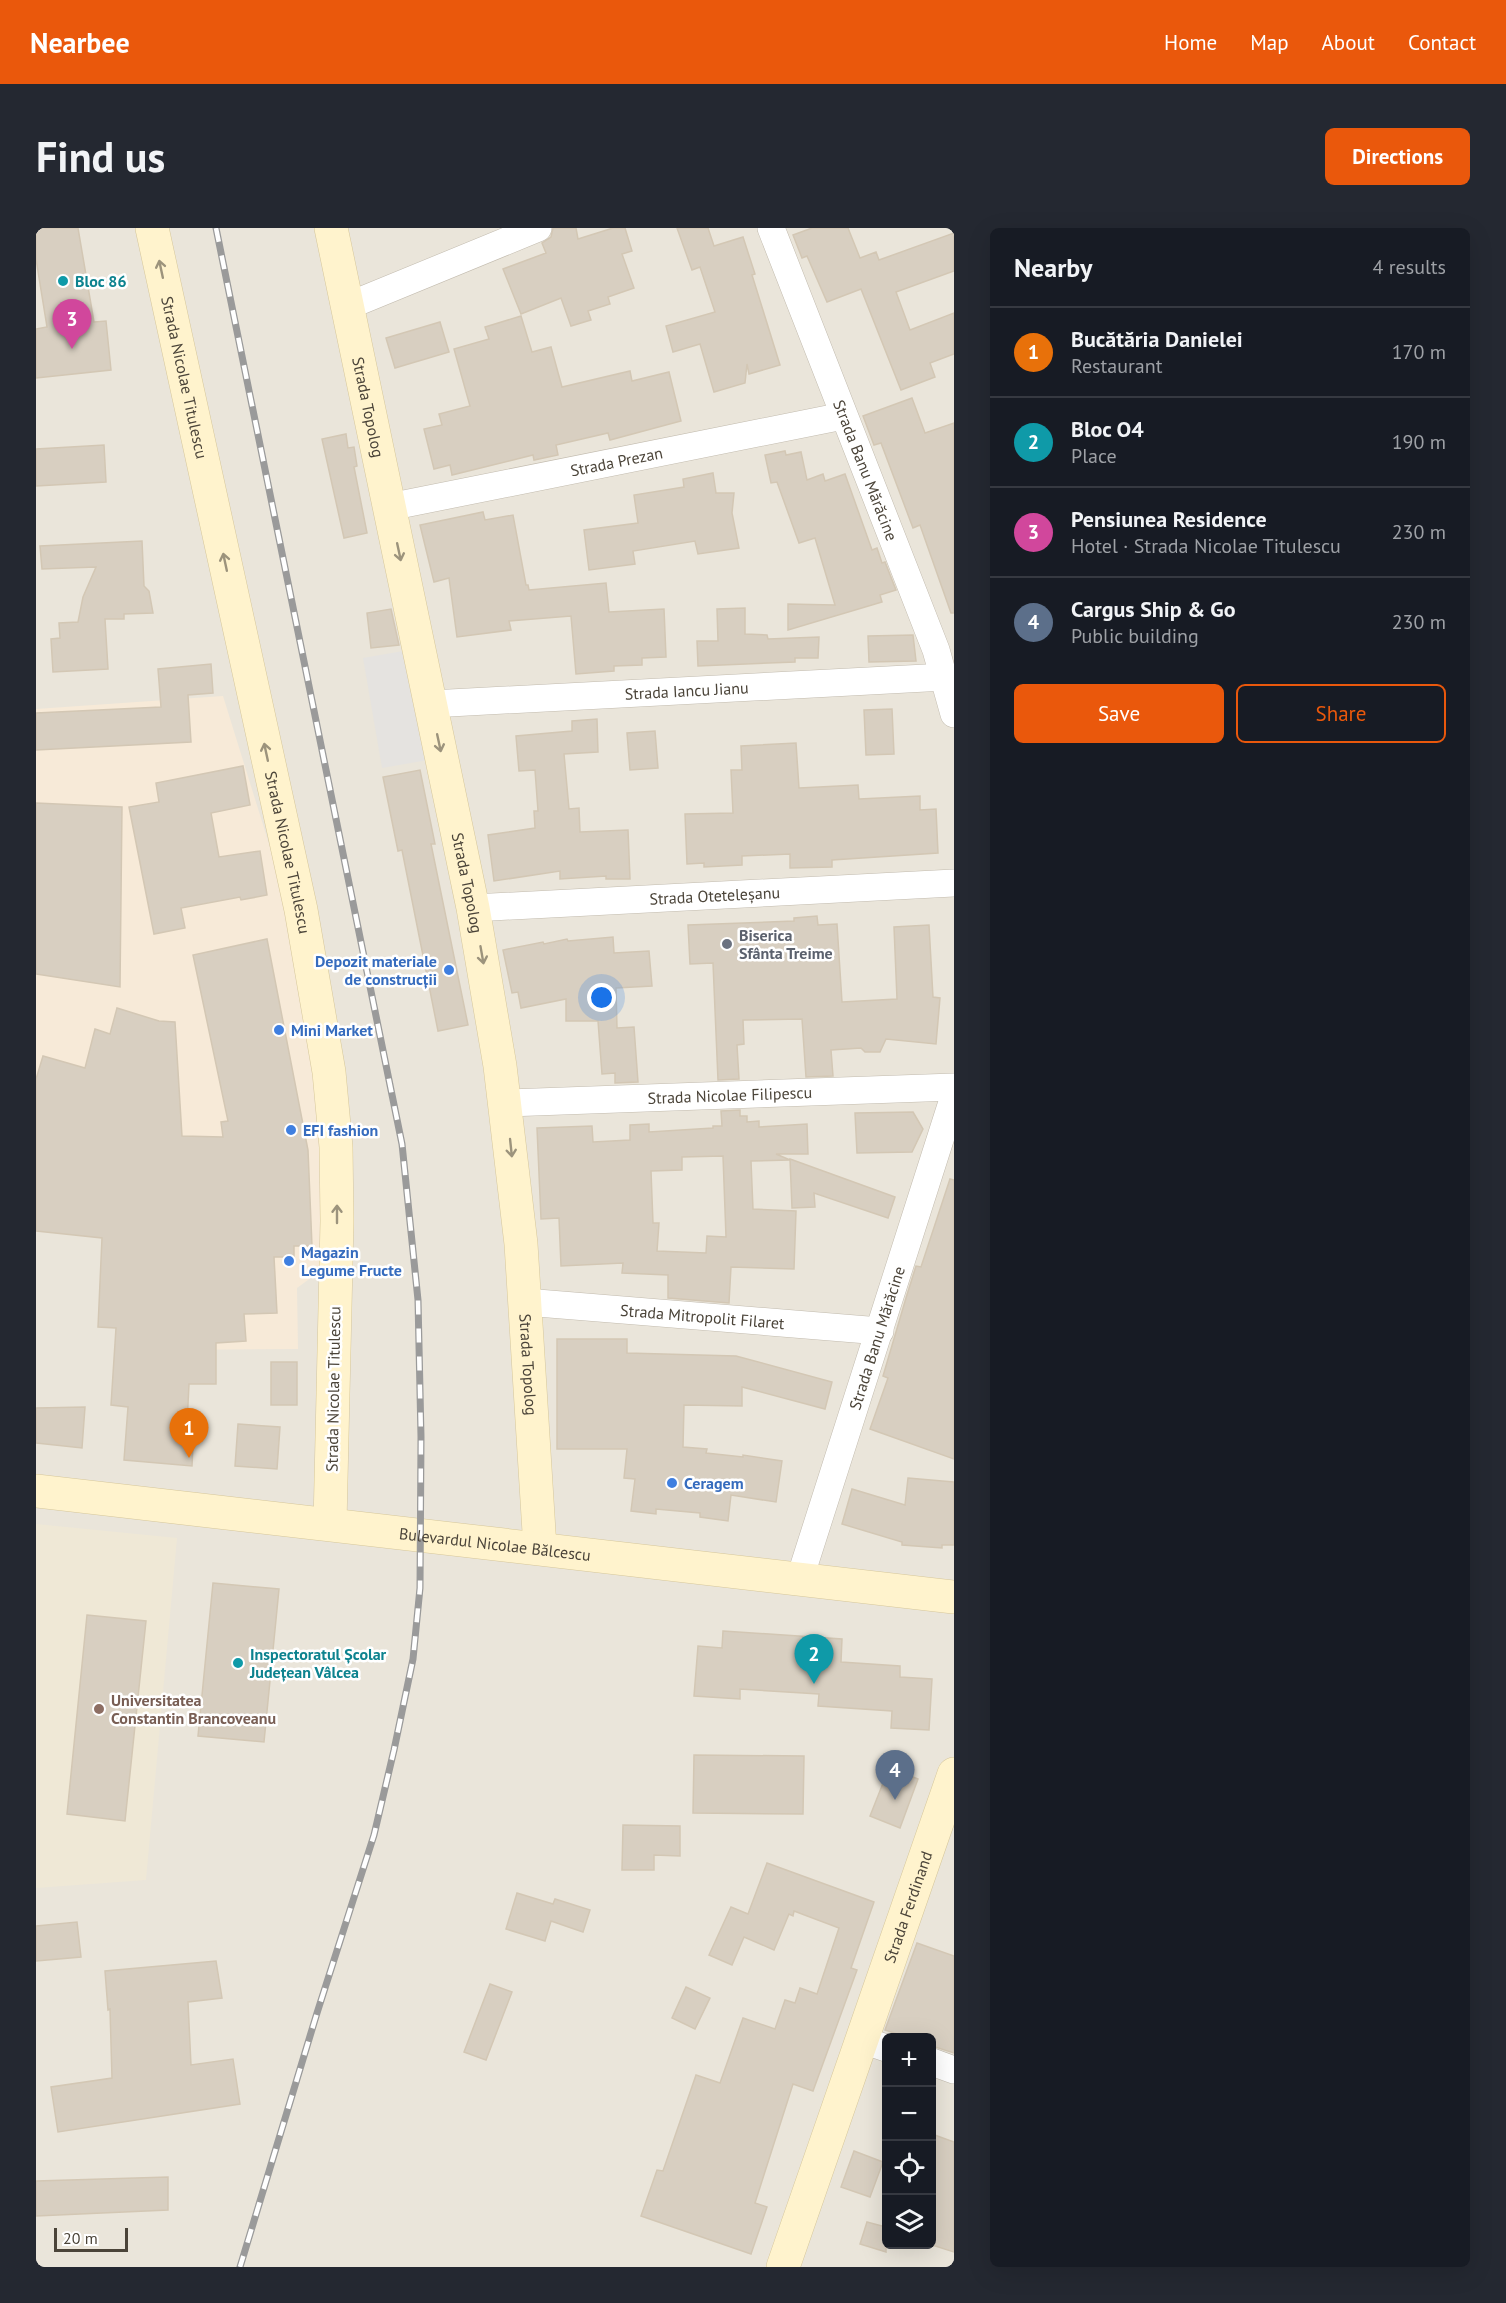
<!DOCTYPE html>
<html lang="en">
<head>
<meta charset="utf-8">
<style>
	body { margin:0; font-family:"PT Sans",sans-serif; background:#242831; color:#f1f3f6 }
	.controls { position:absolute; right:18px; bottom:18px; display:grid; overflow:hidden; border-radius:9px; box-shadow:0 6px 24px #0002 }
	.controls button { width:54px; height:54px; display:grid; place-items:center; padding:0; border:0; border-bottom:2px solid #363941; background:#171b24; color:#f1f3f6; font:30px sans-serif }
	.scale { position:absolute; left:18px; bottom:15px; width:74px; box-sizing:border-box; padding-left:6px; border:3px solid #4b4439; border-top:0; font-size:16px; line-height:21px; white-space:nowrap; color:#4b4439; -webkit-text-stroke:4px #fff; paint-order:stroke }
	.you { position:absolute; left:566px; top:770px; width:21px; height:21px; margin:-15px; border:4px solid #fff; border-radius:50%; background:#1a73e8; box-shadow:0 0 0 9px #1a73e833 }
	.badge { display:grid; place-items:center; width:39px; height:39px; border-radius:50%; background:#ea580c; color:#fff; font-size:20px; font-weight:700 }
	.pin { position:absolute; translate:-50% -50px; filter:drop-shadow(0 2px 3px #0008) }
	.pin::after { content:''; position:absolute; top:32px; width:21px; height:18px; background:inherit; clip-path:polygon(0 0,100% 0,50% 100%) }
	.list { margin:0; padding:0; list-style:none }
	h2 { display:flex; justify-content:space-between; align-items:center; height:78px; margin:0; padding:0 24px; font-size:26px }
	h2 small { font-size:20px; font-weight:400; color:#9ea1a6 }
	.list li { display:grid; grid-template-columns:39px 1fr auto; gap:18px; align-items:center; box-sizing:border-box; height:90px; padding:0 24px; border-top:2px solid #363941 }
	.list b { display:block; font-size:22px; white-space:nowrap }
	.list p { margin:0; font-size:20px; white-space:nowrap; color:#9ea1a6 }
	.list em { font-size:20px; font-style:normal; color:#9ea1a6 }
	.actions { display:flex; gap:12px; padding:18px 24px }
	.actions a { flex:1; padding:14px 0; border:2px solid #ea580c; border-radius:9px; text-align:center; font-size:21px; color:#ea580c }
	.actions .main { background:#ea580c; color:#fff }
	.icon { flex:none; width:33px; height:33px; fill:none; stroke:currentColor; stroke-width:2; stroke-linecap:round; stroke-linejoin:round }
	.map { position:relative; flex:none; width:918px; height:2039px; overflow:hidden; border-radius:9px }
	header { display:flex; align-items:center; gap:36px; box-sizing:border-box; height:84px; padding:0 30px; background:#ea580c; color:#fff }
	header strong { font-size:28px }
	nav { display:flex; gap:33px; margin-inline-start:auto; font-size:21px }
	.intro { display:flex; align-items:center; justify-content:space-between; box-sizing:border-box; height:144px; padding:0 36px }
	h1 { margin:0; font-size:42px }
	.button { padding:15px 27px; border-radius:9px; background:#ea580c; color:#fff; font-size:21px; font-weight:700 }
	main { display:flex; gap:36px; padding:0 36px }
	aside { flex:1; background:#171b24; border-radius:9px; box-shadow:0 6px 24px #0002 }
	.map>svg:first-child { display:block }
	.residential { fill:#eae5da; fill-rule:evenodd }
	.commercial { fill:#f7ead8 }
	.education { fill:#efe8d6 }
	.parking { fill:#e5e3e0 }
	.building { fill:#d8cfc1; stroke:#d3c7b4; stroke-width:1.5; fill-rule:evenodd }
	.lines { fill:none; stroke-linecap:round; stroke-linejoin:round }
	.street-casing { stroke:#c2bbae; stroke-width:28 }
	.secondary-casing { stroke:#d6c79b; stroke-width:34 }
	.street { stroke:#fff; stroke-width:27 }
	.secondary { stroke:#fff3cd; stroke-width:33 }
	.rail-casing { stroke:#9a9a9a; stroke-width:7 }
	.rail { stroke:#fff; stroke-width:4.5; stroke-dasharray:14; stroke-linecap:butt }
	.oneway { stroke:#9c937c }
	.culture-dot { fill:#0f9aa8; stroke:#fff; stroke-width:2 }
	.worship-dot { fill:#6b7280; stroke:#fff; stroke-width:2 }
	.shop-dot { fill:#3f7fe0; stroke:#fff; stroke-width:2 }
	.education-dot { fill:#8d6e63; stroke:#fff; stroke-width:2 }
	.labels { text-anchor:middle; stroke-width:5; stroke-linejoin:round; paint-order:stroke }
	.culture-label { font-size:16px; font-weight:bold; fill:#0d838f; stroke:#fff; text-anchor:start }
	.street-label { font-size:16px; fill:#4b4439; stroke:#fff }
	.worship-label { font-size:16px; font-weight:bold; fill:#5b616d; stroke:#fff; text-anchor:start }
	.shop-label { font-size:16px; font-weight:bold; fill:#366cbe; stroke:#fff; text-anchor:start }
	.education-label { font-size:16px; font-weight:bold; fill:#785e54; stroke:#fff; text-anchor:start }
</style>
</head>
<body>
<header>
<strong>Nearbee</strong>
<nav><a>Home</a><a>Map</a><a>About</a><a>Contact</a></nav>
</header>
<div class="intro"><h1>Find us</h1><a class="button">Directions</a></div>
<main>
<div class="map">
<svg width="918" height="2039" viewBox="0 0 918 2039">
	<rect width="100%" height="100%" fill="#f6f3ec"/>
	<path class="residential" d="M 0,0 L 918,0 L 918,2039 L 0,2039 ZM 850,1810 L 896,1810 L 896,2016 L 850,2016 Z"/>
	<path class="commercial" d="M 187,468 L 251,674 L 283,847 L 287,1041 L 261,1060 L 262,1121 L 142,1122 L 143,1049 L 0,928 L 0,481 Z"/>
	<path class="education" d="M 0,1296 L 141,1310 L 110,1652 L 0,1660 Z"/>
	<path class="parking" d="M 373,422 L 392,532 L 346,540 L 327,430 Z"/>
	<g class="building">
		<path d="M 0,0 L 42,0 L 58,94 L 70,93 L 75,142 L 0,150 L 0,101 L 11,99 L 0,31 Z"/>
		<path d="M 517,0 L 540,0 L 542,11 L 577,0 L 589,0 L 596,23 L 586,26 L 598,60 L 572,69 L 574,76 L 552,83 L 555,92 L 535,98 L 525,70 L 485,86 L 467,41 L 510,25 L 506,15 L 515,9 Z"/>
		<path d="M 641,0 L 672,0 L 678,18 L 707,9 L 719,46 L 716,47 L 744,137 L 713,146 L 711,136 L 709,155 L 678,164 L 664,116 L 637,124 L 630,98 L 679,84 L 664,39 L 656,42 Z"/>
		<path d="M 776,0 L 812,0 L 824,30 L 840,24 L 843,32 L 918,5 L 918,43 L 860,64 L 874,102 L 918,85 L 918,126 L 894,135 L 899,149 L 865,162 L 825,61 L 791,74 L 771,28 L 766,30 L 757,7 Z"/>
		<path d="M 485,88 L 496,124 L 515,119 L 526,159 L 594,143 L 596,153 L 633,144 L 645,193 L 574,212 L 572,205 L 520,217 L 522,227 L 498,232 L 497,227 L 416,247 L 414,237 L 398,241 L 388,201 L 406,197 L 403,186 L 434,178 L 418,121 L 453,111 L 449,99 Z"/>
		<path d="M 404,94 L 413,124 L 359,140 L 350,110 Z"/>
		<path d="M 876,170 L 889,205 L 918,195 L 918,385 L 915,385 L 884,297 L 877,300 L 845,215 L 838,217 L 827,188 Z"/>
		<path d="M 310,206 L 312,220 L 318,219 L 321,238 L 318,239 L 331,305 L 308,310 L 286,211 Z"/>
		<path d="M 68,217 L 70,254 L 0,258 L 0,221 Z"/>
		<path d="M 749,223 L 750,227 L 765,224 L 771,252 L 787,246 L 789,253 L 809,246 L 836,322 L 841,320 L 846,335 L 849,334 L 860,362 L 844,367 L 846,374 L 752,402 L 752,376 L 799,377 L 779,310 L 763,315 L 741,254 L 735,255 L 729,227 Z"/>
		<path d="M 677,245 L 680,265 L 698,265 L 696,285 L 703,320 L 662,326 L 659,313 L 597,323 L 599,336 L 553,342 L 548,302 L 602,295 L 598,267 L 648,259 L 647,251 Z"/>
		<path d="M 447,284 L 449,292 L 477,287 L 490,357 L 492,357 L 493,362 L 570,355 L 573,384 L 628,381 L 630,429 L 606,430 L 606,437 L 578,438 L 578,443 L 540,446 L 535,388 L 473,393 L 475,402 L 421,409 L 413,350 L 398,354 L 384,297 Z"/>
		<path d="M 106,313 L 108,358 L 113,363 L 117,385 L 88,386 L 88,391 L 69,391 L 72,441 L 17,444 L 15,411 L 24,410 L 23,395 L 42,394 L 47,369 L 60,339 L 6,341 L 4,318 Z"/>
		<path d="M 709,380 L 709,406 L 731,407 L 732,411 L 783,409 L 782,430 L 759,430 L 759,434 L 662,438 L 661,413 L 682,413 L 681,381 Z"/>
		<path d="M 355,381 L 363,417 L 335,420 L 331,385 Z"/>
		<path d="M 877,407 L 880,433 L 833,434 L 832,408 Z"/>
		<path d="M 175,436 L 177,465 L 152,467 L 155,514 L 0,522 L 0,485 L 125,479 L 122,441 Z"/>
		<path d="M 856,481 L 858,526 L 830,527 L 828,482 Z"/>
		<path d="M 561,491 L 562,524 L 528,526 L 533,581 L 543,580 L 544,604 L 592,602 L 594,651 L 570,651 L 570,648 L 524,651 L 524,643 L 458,653 L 452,607 L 499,600 L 498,583 L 502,583 L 499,542 L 483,543 L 480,508 L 536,503 L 536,493 Z"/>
		<path d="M 619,503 L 622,540 L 594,542 L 591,505 Z"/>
		<path d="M 760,515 L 763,560 L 822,557 L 823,571 L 884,568 L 884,582 L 900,581 L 902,625 L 796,632 L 796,639 L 754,640 L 754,626 L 706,628 L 706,637 L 668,639 L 668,635 L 651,636 L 649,586 L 697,585 L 695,542 L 706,542 L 705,518 Z"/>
		<path d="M 207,538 L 214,577 L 175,585 L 183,629 L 224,623 L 231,667 L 205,672 L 204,669 L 145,680 L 149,700 L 118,706 L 93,579 L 123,574 L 120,555 Z"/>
		<path d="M 384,542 L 399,616 L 395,616 L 432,797 L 402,803 L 366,622 L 362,623 L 347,549 Z"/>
		<path d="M 0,575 L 86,579 L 84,759 L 0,746 Z"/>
		<path d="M 781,688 L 782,697 L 801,696 L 806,774 L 861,771 L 858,699 L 893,697 L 897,769 L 904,770 L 900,816 L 850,811 L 844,824 L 829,824 L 825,820 L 795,822 L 797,848 L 770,849 L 766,791 L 707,792 L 708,816 L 701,817 L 703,851 L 682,852 L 677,735 L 654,736 L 652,697 L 758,693 L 758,690 Z"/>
		<path d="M 577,709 L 578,725 L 613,723 L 616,758 L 580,760 L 581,800 L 598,799 L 602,854 L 579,855 L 579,845 L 566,846 L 562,793 L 530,793 L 530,771 L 485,780 L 482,764 L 476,765 L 467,722 L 507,714 L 508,716 L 531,711 L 532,713 Z"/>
		<path d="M 231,711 L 272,922 L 276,1018 L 258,1018 L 258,1029 L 238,1029 L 241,1085 L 208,1086 L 210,1113 L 180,1115 L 180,1156 L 153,1156 L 151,1196 L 158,1197 L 156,1238 L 88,1232 L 92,1179 L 75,1177 L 80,1100 L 62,1099 L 66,1010 L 0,1003 L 0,851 L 7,828 L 49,840 L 59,801 L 74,806 L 81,780 L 123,793 L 139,794 L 146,908 L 187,909 L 185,894 L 192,893 L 157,727 Z"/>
		<path d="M 704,882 L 704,888 L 711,888 L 711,894 L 723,893 L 723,899 L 771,896 L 772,926 L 740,926 L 754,932 L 715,933 L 717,981 L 760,983 L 758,1041 L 695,1039 L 693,1075 L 632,1070 L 632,1047 L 586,1045 L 587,1035 L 525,1038 L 523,990 L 505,991 L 501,900 L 556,898 L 557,914 L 594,912 L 594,897 L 613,896 L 613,904 L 677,900 L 677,898 L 686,898 L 685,883 ZM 687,928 L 690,1009 L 671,1008 L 670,1025 L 621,1023 L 623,995 L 617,995 L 615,943 L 646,942 L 646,929 Z"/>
		<path d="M 877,884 L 887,901 L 876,924 L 821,925 L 819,885 Z"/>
		<path d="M 754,931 L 859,969 L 852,990 L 778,965 L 779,979 L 756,980 Z"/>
		<path d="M 914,951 L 918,952 L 918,1231 L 834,1201 L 852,1150 L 847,1148 L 870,1070 L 880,1038 L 885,1039 Z"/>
		<path d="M 521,1111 L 591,1111 L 591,1125 L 700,1128 L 796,1154 L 789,1181 L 706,1159 L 706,1178 L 648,1177 L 647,1219 L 671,1221 L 670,1225 L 707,1229 L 707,1227 L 746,1233 L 740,1274 L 695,1267 L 692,1293 L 664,1289 L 664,1285 L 620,1281 L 620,1286 L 595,1283 L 599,1251 L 588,1250 L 591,1221 L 521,1221 Z"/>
		<rect x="235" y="1134" width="26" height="43"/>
		<path d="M 49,1179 L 46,1220 L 0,1215 L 0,1180 Z"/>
		<path d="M 202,1196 L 244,1199 L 241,1241 L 199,1238 Z"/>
		<path d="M 872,1250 L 918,1254 L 918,1317 L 906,1317 L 906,1320 L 866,1317 L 866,1314 L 806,1296 L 816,1261 L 869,1277 Z"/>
		<path d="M 177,1355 L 243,1361 L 228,1514 L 162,1508 Z"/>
		<path d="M 51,1387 L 110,1393 L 89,1593 L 31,1586 Z"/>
		<path d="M 687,1403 L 806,1411 L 805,1434 L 864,1438 L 864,1449 L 896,1451 L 893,1502 L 855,1500 L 856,1483 L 782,1478 L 783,1466 L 704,1461 L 704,1471 L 658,1468 L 662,1418 L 686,1420 Z"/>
		<path d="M 658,1527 L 768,1528 L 767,1586 L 657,1585 Z"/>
		<path d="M 853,1540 L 882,1551 L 864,1600 L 834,1588 Z"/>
		<path d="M 587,1597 L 644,1598 L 644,1628 L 618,1627 L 618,1642 L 586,1642 Z"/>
		<path d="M 731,1635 L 838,1674 L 815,1740 L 821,1742 L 777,1863 L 757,1856 L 719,1975 L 731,1979 L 715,2026 L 605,1988 L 621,1942 L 627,1943 L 660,1847 L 684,1855 L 707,1790 L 739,1801 L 749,1772 L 759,1775 L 764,1760 L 781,1766 L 803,1700 L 758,1683 L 757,1688 L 753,1686 L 738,1722 L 708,1709 L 696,1737 L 673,1727 L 695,1679 L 712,1686 Z"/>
		<path d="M 481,1665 L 517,1676 L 519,1671 L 554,1682 L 547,1704 L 515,1693 L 509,1713 L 470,1701 Z"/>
		<path d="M 41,1694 L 45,1729 L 0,1733 L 0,1698 Z"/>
		<path d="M 881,1715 L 918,1728 L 918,1825 L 896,1818 L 896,1809 L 870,1809 L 849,1802 Z"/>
		<path d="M 180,1733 L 186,1770 L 152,1774 L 155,1837 L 197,1831 L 204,1876 L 22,1904 L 15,1859 L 76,1850 L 74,1781 L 72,1782 L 69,1743 Z"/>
		<path d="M 454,1756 L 476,1764 L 450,1832 L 428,1824 Z"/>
		<path d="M 650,1759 L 674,1770 L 659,1801 L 636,1790 Z"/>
		<path d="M 896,1906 L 918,1914 L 918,2024 L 896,2017 Z"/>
		<path d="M 818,1923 L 847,1934 L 834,1969 L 805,1959 Z"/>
		<path d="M 132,1949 L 132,1982 L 0,1988 L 0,1953 Z"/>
		<path d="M 831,1994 L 850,1999 L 850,2024 L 824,2016 Z"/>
	</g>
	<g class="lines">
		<defs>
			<g id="street">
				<path id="s1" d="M 735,0 L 900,422 L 918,486"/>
				<path d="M 312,78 L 502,0"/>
				<path id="s2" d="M 353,279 L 807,188"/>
				<path id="s3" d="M 395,476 L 909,449"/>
				<path id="s4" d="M 437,680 L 918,655"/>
				<path id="s5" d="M 469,875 L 918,859"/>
				<path id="s6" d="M 489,1074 L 844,1103"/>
				<path id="s7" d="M 764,1350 L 918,868"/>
				<path d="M 827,1812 L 850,1820"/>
				<path d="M 896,1834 L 918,1842"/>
			</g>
			<g id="secondary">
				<path id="s8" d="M 116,0 L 265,682 L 293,844 L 300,919 L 301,993 L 294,1296"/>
				<path id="s9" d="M 295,0 L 437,680 L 464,838 L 485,1016 L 504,1320"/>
				<path id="s10" d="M 0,1263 L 918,1369"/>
				<path id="s11" d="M 747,2039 L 918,1546"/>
			</g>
		</defs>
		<use href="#street" class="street-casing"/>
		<use href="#secondary" class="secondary-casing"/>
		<use href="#street" class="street"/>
		<use href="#secondary" class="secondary"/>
		<defs>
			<path id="rail" d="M 180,0 L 366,916 L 382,1072 L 385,1209 L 384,1360 L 377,1431 L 358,1522 L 338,1607 L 281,1785 L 204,2039"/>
		</defs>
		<use href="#rail" class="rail-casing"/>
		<use href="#rail" class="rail"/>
	</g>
	<defs><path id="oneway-shaft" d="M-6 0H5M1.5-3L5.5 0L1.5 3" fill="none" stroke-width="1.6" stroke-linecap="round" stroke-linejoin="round" transform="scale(1.5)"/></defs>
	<g class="oneway">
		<use href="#oneway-shaft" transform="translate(125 41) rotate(-102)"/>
		<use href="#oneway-shaft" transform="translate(363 324) rotate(78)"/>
		<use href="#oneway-shaft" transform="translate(189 334) rotate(-102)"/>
		<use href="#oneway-shaft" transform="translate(403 515) rotate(78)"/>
		<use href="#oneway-shaft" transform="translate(230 524) rotate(-102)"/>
		<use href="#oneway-shaft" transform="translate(446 727) rotate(80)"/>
		<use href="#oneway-shaft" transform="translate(475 920) rotate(84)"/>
		<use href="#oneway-shaft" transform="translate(301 986) rotate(-90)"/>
	</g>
	<g class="culture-dot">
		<circle cx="27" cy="53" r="6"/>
		<circle cx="202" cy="1435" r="6"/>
	</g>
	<circle class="worship-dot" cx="691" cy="716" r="6"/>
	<g class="shop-dot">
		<circle cx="413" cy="742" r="6"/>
		<circle cx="243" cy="802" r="6"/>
		<circle cx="255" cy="902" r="6"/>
		<circle cx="253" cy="1033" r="6"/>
		<circle cx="636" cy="1255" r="6"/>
	</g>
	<circle class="education-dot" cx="63" cy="1481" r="6"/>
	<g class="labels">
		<g class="culture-label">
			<text x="39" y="59">Bloc 86</text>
			<text x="214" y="1432">Inspectoratul Școlar<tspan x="214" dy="18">Județean Vâlcea</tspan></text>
		</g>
		<g class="street-label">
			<text dy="6" stroke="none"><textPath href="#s8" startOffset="153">Strada Nicolae Titulescu</textPath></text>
			<text dy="6" stroke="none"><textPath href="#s9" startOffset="183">Strada Topolog</textPath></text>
			<text dy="6" stroke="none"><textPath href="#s2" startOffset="232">Strada Prezan</textPath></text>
			<text dy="6" stroke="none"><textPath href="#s1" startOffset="260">Strada Banu Mărăcine</textPath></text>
			<text dy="6" stroke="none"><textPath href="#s3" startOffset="256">Strada Iancu Jianu</textPath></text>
			<text dy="6" stroke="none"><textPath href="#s8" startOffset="639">Strada Nicolae Titulescu</textPath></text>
			<text dy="6" stroke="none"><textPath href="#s9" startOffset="669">Strada Topolog</textPath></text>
			<text dy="6" stroke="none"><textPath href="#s4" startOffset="242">Strada Oteteleșanu</textPath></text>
			<text dy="6" stroke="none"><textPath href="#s5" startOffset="225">Strada Nicolae Filipescu</textPath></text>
			<text dy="6" stroke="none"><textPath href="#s6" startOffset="178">Strada Mitropolit Filaret</textPath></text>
			<text dy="6" stroke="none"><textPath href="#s7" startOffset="252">Strada Banu Mărăcine</textPath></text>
			<text dy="6" stroke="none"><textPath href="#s9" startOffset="1155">Strada Topolog</textPath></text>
			<text transform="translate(297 1161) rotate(-89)" y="6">Strada Nicolae Titulescu</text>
			<text dy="6" stroke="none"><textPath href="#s10" startOffset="462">Bulevardul Nicolae Bălcescu</textPath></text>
			<text dy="6" stroke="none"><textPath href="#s11" startOffset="381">Strada Ferdinand</textPath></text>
		</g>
		<g class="worship-label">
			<text x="703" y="713">Biserica<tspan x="703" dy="18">Sfânta Treime</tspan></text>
		</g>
		<g class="shop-label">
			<text x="401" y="739" text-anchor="end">Depozit materiale<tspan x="401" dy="18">de construcții</tspan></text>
			<text x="255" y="808">Mini Market</text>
			<text x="267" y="908">EFI fashion</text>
			<text x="265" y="1030">Magazin<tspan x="265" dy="18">Legume Fructe</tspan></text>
			<text x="648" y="1261">Ceragem</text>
		</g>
		<g class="education-label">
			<text x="75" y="1478">Universitatea<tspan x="75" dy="18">Constantin Brancoveanu</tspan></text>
		</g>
	</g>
</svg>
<div class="controls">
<button>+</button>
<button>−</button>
<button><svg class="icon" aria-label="locate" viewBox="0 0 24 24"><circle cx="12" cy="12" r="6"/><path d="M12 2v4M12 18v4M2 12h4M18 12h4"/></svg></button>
<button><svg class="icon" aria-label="layers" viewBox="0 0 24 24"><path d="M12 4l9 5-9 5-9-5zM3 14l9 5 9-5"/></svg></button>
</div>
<div class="scale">20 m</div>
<div class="you"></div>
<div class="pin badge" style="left:153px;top:1230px;background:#e8710a">1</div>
<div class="pin badge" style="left:778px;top:1456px;background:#0f9aa8">2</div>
<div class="pin badge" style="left:36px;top:121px;background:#d1479c">3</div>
<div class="pin badge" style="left:859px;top:1572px;background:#5c6f8a">4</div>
</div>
<aside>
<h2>Nearby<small>4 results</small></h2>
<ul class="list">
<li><span class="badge" style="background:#e8710a">1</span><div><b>Bucătăria Danielei</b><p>Restaurant</p></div><em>170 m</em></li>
<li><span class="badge" style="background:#0f9aa8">2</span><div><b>Bloc O4</b><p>Place</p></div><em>190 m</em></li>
<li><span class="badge" style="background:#d1479c">3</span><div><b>Pensiunea Residence</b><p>Hotel · Strada Nicolae Titulescu</p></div><em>230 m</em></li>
<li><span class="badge" style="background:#5c6f8a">4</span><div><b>Cargus Ship &amp; Go</b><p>Public building</p></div><em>230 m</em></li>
</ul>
<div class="actions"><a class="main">Save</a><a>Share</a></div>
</aside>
</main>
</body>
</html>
